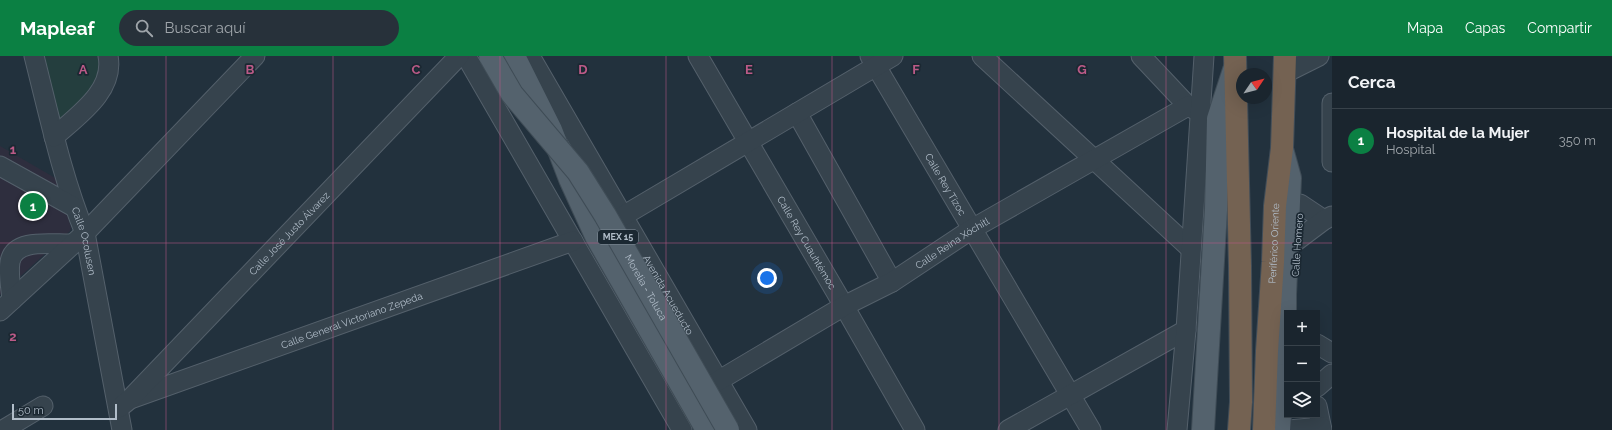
<!DOCTYPE html>
<html lang="es">
<head>
<meta charset="utf-8">
<style>
	body { margin:0; font-family:Raleway,sans-serif; background:#27313a; color:#f1f3f6 }
	.controls { position:absolute; right:12px; bottom:12px; display:grid; overflow:hidden; border-radius:0px; box-shadow:0 4px 16px #0002 }
	.controls button { width:36px; height:36px; display:grid; place-items:center; padding:0; border:0; border-bottom:1px solid #38424a; background:#1a252e; color:#f1f3f6; font:20px sans-serif }
	.compass { position:absolute; left:1236px; top:12px; width:36px; height:36px; border-radius:50%; background:#1a252e; box-shadow:0 4px 16px #0002; rotate:55deg }
	.scale { position:absolute; left:12px; bottom:10px; width:105px; box-sizing:border-box; padding-left:4px; border:2px solid #b1bdc9; border-top:0; font-size:11px; line-height:14px; white-space:nowrap; color:#b1bdc9; -webkit-text-stroke:3px #1b2832; paint-order:stroke }
	.you { position:absolute; left:767px; top:222px; width:14px; height:14px; margin:-10px; border:3px solid #fff; border-radius:50%; background:#1a73e8; box-shadow:0 0 0 6px #1a73e833 }
	.badge { display:grid; place-items:center; width:26px; height:26px; border-radius:50%; background:#0b8043; color:#fff; font-size:13px; font-weight:700 }
	.pin { position:absolute; translate:-50% -50%; border:2px solid #fff; box-shadow:0 1px 4px #0006 }
	.list { margin:0; padding:0; list-style:none }
	h2 { display:flex; justify-content:space-between; align-items:center; height:52px; margin:0; padding:0 16px; font-size:17px }
	h2 small { font-size:13px; font-weight:400; color:#9fa5aa }
	.list li { display:grid; grid-template-columns:26px 1fr auto; gap:12px; align-items:center; box-sizing:border-box; height:64px; padding:0 16px; border-top:1px solid #38424a }
	.list b { display:block; font-size:15px; white-space:nowrap }
	.list p { margin:0; font-size:13px; white-space:nowrap; color:#9fa5aa }
	.list em { font-size:13px; font-style:normal; color:#9fa5aa }
	.icon { flex:none; width:22px; height:22px; fill:none; stroke:currentColor; stroke-width:2; stroke-linecap:round; stroke-linejoin:round }
	.map { position:relative; flex:none; width:1332px; height:374px; overflow:hidden }
	header { display:flex; align-items:center; gap:24px; box-sizing:border-box; height:56px; padding:0 20px; background:#0b8043; color:#fff }
	header strong { font-size:19px }
	nav { display:flex; gap:22px; margin-inline-start:auto; font-size:14px }
	.search { width:280px; height:36px; background:#27313a; display:flex; align-items:center; gap:10px; box-sizing:border-box; padding:0 14px; border-radius:22px; color:#9fa5aa; font-size:15px }
	main { display:flex }
	aside { flex:1; background:#1a252e }
	.map>svg:first-child { display:block }
	.medical { fill:#2e2e3e }
	.green { fill:#243e3e }
	.lines { fill:none; stroke-linecap:round; stroke-linejoin:round }
	.minor-casing { stroke:#54606b; stroke-width:21 }
	.major-casing { stroke:#3f4c56; stroke-width:24 }
	.highway-casing { stroke:#414d58; stroke-width:24 }
	.minor { stroke:#36434d; stroke-width:19 }
	.major { stroke:#54626d; stroke-width:22 }
	.highway { stroke:#746252; stroke-width:22 }
	.major-bridge-casing { stroke:#3f4c56; stroke-width:24; stroke-linecap:butt }
	.major-bridge { stroke:#54626d; stroke-width:22 }
	.grid { fill:none; stroke:#bb5a87; stroke-width:1; stroke-opacity:0.55 }
	.labels { text-anchor:middle; stroke-width:3.5; stroke-linejoin:round; paint-order:stroke }
	.shield { fill:#1b2832; stroke:#84909c; stroke-width:1 }
	.shield-label { font-size:9px; font-weight:bold; fill:#b1bdc9 }
	.street-label { font-size:10px; fill:#b1bdc9; stroke:#1b2832 }
	.grid-label { font-size:13px; text-anchor:middle; font-weight:bold; fill:#bb5a87; stroke:#1b2832; stroke-width:3.5; stroke-linejoin:round; paint-order:stroke }
</style>
</head>
<body>
<header>
<strong>Mapleaf</strong>
<div class="search"><svg class="icon" aria-label="search" viewBox="0 0 24 24"><circle cx="10" cy="10" r="6"/><path d="M15 15l6 6"/></svg>Buscar aquí</div>
<nav><a>Mapa</a><a>Capas</a><a>Compartir</a></nav>
</header>
<main>
<div class="map">
<svg width="1332" height="374" viewBox="0 0 1332 374">
	<rect width="100%" height="100%" fill="#22313d"/>
	<path class="medical" d="M 0,90 L 57,123 L 60,129 L 71,172 L 70,175 L 0,239 Z"/>
	<path class="green" d="M 38,0 L 102,0 L 101,24 L 61,69 Z"/>
	<g class="lines">
		<defs>
			<g id="minor">
				<path id="s1" d="M 34,0 C 49,59 62,121 85,177 L 122,374"/>
				<path d="M 466,0 L 682,374"/>
				<path id="s2" d="M 530,0 L 747,374"/>
				<path id="s3" d="M 698,0 L 844,250 L 915,374"/>
				<path id="s4" d="M 870,0 L 1091,374"/>
				<path d="M 982,0 L 1191,193"/>
				<path d="M 1141,0 L 1188,50 L 1199,56"/>
				<path d="M 1285,17 L 1319,0"/>
				<path d="M 1332,47 L 1332,106"/>
				<path d="M 797,57 L 892,226"/>
				<path d="M 54,81 C 77,60 115,35 108,0"/>
				<path d="M 0,110 L 74,151"/>
				<path d="M 1300,148 L 1324,164"/>
				<path d="M 623,160 L 893,0"/>
				<path d="M 1296,185 L 1324,164 L 1332,160"/>
				<path d="M 12,244 C 11,232 8,218 10,206 C 14,181 54,189 73,188"/>
				<path d="M 0,255 L 85,177 L 255,0"/>
				<path d="M 1317,288 L 1332,297"/>
				<path id="s5" d="M 718,325 L 844,250 L 892,226 L 972,173 L 1188,50"/>
				<path d="M 1317,331 L 1332,318"/>
				<path id="s6" d="M 133,342 L 573,185"/>
				<path d="M 1317,350 L 1322,374"/>
				<path id="s7" d="M 119,352 L 130,343 L 459,0"/>
				<path d="M 3,374 L 43,350"/>
				<path d="M 1008,374 L 1186,274"/>
				<path d="M 1177,374 L 1186,274 L 1204,0"/>
				<path d="M 1289,374 L 1321,371"/>
			</g>
			<g id="major">
				<path d="M 514,0 L 551,74 L 570,123 L 596,180 L 707,374"/>
				<path d="M 1282,93 L 1290,122 L 1285,239 L 1285,301 L 1287,336"/>
				<path d="M 1203,374 L 1216,154 L 1218,63 L 1234,14"/>
				<path d="M 1279,374 L 1283,319"/>
			</g>
			<g id="highway">
				<path d="M 1235,0 L 1240,210 L 1241,346 L 1239,374"/>
				<path id="s8" d="M 1264,374 L 1267,295 L 1273,206 L 1275,150 L 1282,92 L 1285,0"/>
			</g>
		</defs>
		<use href="#minor" class="minor-casing"/>
		<use href="#major" class="major-casing"/>
		<use href="#highway" class="highway-casing"/>
		<use href="#minor" class="minor"/>
		<use href="#major" class="major"/>
		<use href="#highway" class="highway"/>
		<defs>
			<g id="major-bridge">
				<path id="s9" d="M 490,0 L 512,38 L 578,116 L 605,159 L 728,374"/>
			</g>
		</defs>
		<use href="#major-bridge" class="major-bridge-casing"/>
		<use href="#major-bridge" class="major-bridge"/>
	</g>
	<path class="grid" d="M 166,0 L 166,374M 333,0 L 333,374M 500,0 L 500,374M 666,0 L 666,374M 832,0 L 832,374M 999,0 L 999,374M 1166,0 L 1166,374M 0,187 L 1332,187"/>
	<g class="labels">
		<rect class="shield" x="598" y="174" width="40" height="14" rx="3"/>
		<g class="shield-label">
			<text x="618" y="184">MEX 15</text>
		</g>
		<g class="street-label">
			<text dy="4" stroke="none"><textPath href="#s4" startOffset="149">Calle Rey Tizoc</textPath></text>
			<text dy="4" stroke="none"><textPath href="#s7" startOffset="244">Calle José Justo Álvarez</textPath></text>
			<text dy="4" stroke="none"><textPath href="#s1" startOffset="192">Calle Ocolusen</textPath></text>
			<text dy="4" stroke="none"><textPath href="#s3" startOffset="216">Calle Rey Cuauhtémoc</textPath></text>
			<text dy="4" stroke="none"><textPath href="#s5" startOffset="272">Calle Reina Xóchitl</textPath></text>
			<text dy="4" stroke="none"><textPath href="#s8" startOffset="187">Periférico Oriente</textPath></text>
			<text transform="translate(1297 189) rotate(-86)" y="4">Calle Homero</text>
			<text dy="4" stroke="none"><textPath href="#s9" startOffset="280">Morelia - Toluca</textPath></text>
			<text dy="4" stroke="none"><textPath href="#s2" startOffset="276">Avenida Acueducto</textPath></text>
			<text dy="4" stroke="none"><textPath href="#s6" startOffset="232">Calle General Victoriano Zepeda</textPath></text>
		</g>
	</g>
	<g class="grid-label">
		<text x="83" y="18">A</text>
		<text x="250" y="18">B</text>
		<text x="416" y="18">C</text>
		<text x="583" y="18">D</text>
		<text x="749" y="18">E</text>
		<text x="916" y="18">F</text>
		<text x="1082" y="18">G</text>
		<text x="13" y="98">1</text>
		<text x="13" y="285">2</text>
	</g>
</svg>
<div class="controls">
<button>+</button>
<button>−</button>
<button><svg class="icon" aria-label="layers" viewBox="0 0 24 24"><path d="M12 4l9 5-9 5-9-5zM3 14l9 5 9-5"/></svg></button>
</div>
<svg class="compass" viewBox="-18 -18 36 36"><path d="M0-13l5 13h-10z" fill="#e53935"/><path d="M0 13l5-13h-10z" fill="#9fa5aa"/></svg>
<div class="scale">50 m</div>
<div class="you"></div>
<div class="pin badge" style="left:33px;top:150px">1</div>
</div>
<aside>
<h2>Cerca<small></small></h2>
<ul class="list">
<li><span class="badge">1</span><div><b>Hospital de la Mujer</b><p>Hospital</p></div><em>350 m</em></li>
</ul>
</aside>
</main>
</body>
</html>
